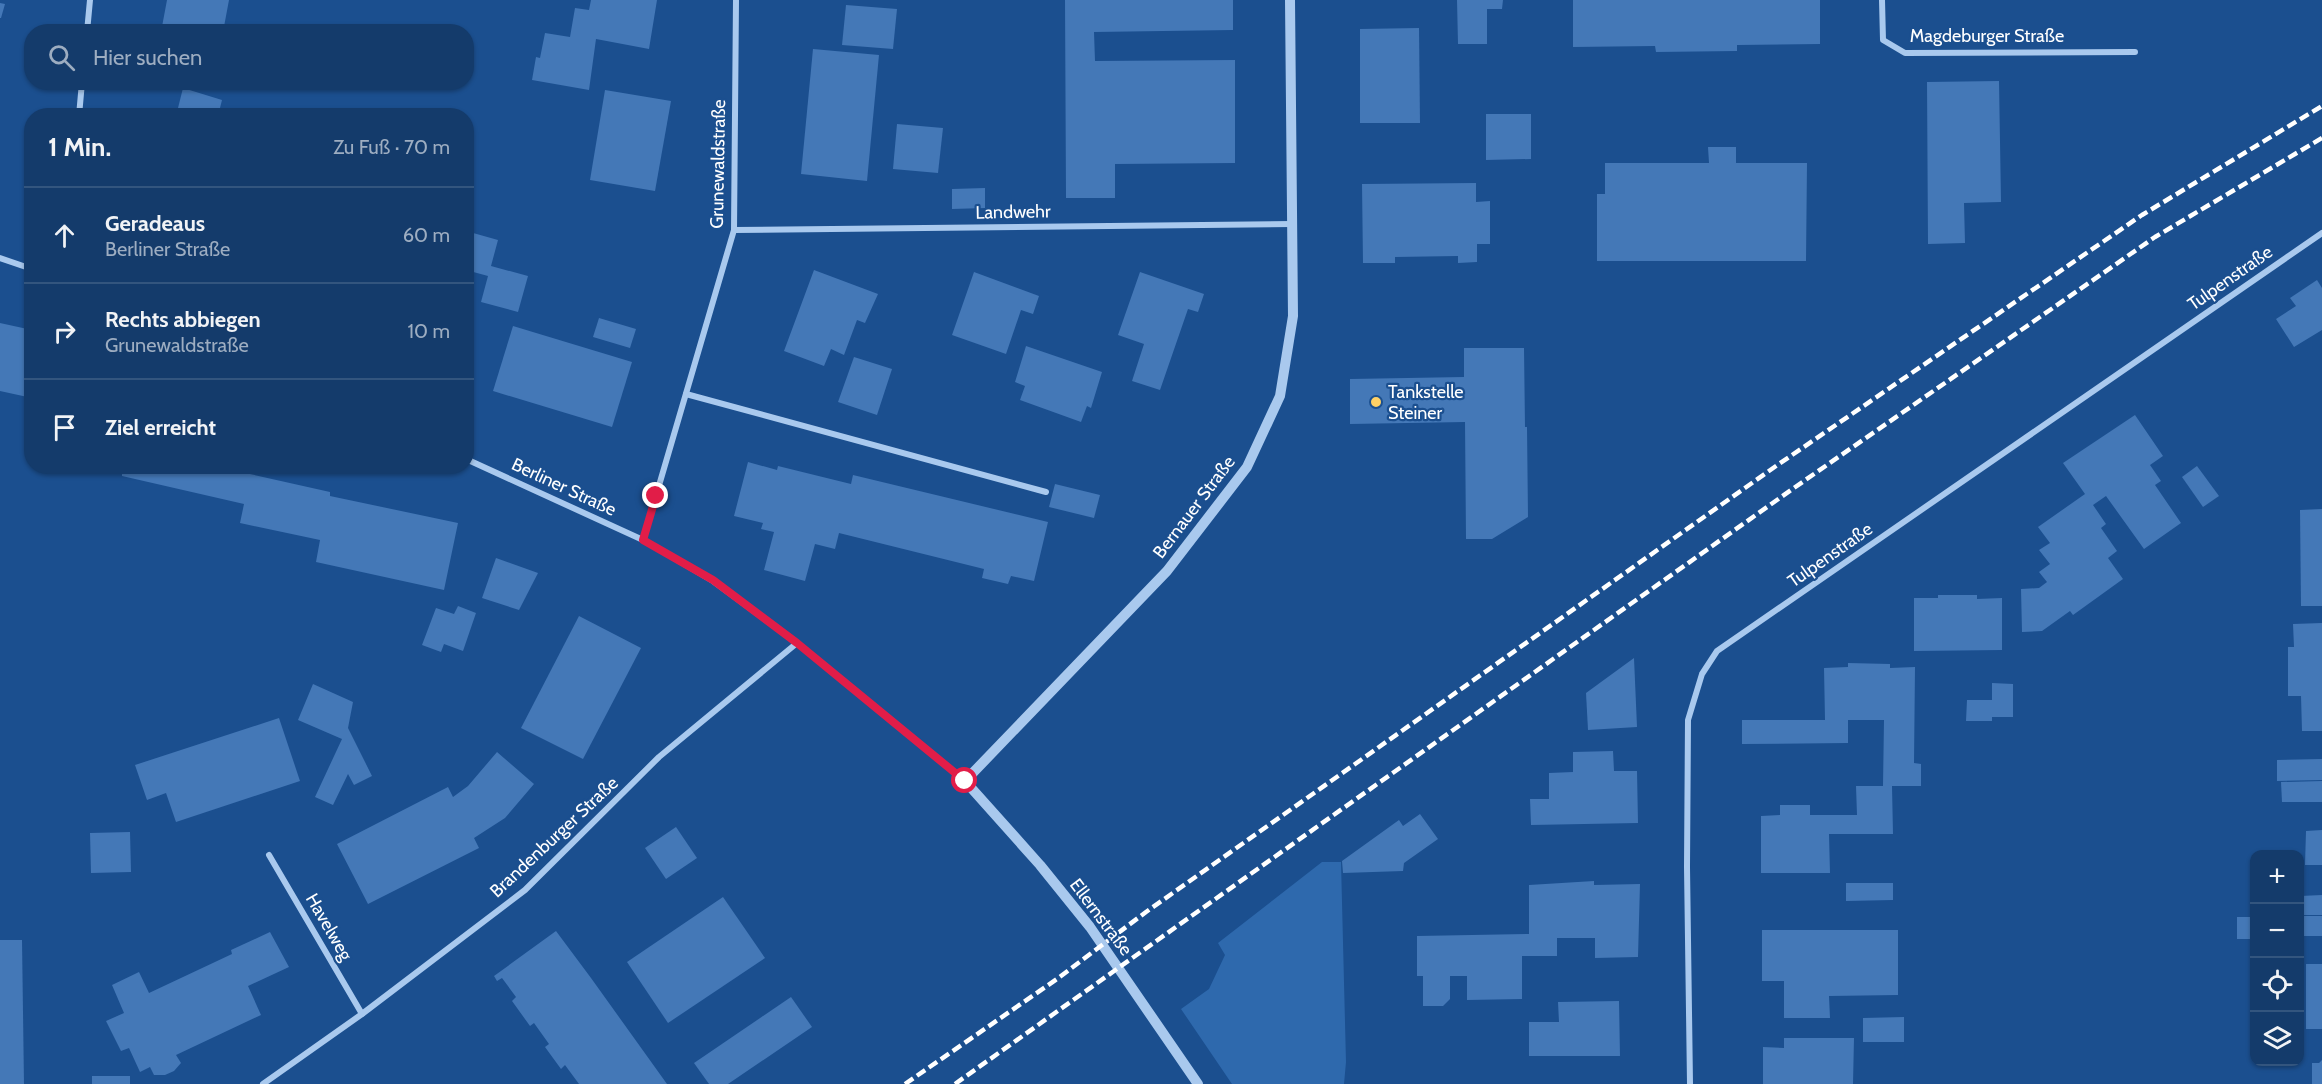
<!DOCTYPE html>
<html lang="de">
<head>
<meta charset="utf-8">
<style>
	body { margin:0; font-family:Cabin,sans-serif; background:#214673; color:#f1f3f6 }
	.controls { position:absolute; right:18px; bottom:18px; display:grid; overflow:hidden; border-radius:12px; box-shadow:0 2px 4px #0004 }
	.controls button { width:54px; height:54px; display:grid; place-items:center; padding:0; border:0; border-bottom:2px solid #33557e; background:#143b6b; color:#f1f3f6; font:30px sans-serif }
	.stop { position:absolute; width:18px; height:18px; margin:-14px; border:4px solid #e11d48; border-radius:50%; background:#fff }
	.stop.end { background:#e11d48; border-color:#fff; box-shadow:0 2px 6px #0008 }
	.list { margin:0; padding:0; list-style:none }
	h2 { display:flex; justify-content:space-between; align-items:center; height:78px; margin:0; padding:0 24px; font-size:26px }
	h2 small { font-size:20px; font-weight:400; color:#9dadc1 }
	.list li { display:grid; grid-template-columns:39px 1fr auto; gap:18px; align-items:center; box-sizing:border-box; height:96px; padding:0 24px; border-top:2px solid #33557e }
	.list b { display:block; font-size:22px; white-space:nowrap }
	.list p { margin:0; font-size:20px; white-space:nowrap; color:#9dadc1 }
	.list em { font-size:20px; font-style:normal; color:#9dadc1 }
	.icon { flex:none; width:33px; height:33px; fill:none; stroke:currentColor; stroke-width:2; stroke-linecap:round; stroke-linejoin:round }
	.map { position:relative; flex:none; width:2322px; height:1084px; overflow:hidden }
	.search { position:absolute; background:#143b6b; box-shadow:0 2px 4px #0004; left:24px; top:24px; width:450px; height:66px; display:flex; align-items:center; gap:15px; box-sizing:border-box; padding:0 21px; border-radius:24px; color:#9dadc1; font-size:22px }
	.panel { position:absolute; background:#143b6b; box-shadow:0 2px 4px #0004; left:24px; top:108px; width:450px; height:366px; border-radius:24px }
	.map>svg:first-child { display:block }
	.green { fill:#2e69ad }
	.building { fill:#4478b7 }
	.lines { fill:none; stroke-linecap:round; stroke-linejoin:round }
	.minor { stroke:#a9c9ee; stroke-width:6 }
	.tertiary { stroke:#a9c9ee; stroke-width:10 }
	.rail { stroke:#fff; stroke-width:4.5; stroke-dasharray:10 4.5; stroke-linecap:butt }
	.route { stroke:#e11d48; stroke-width:8 }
	.poi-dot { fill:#ffd166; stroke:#1b4f8f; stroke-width:2 }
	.labels { text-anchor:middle; stroke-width:4.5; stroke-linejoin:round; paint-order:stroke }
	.street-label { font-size:18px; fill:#fff; stroke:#1b4f8f }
	.poi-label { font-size:18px; fill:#fff; stroke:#1b4f8f; text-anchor:start }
</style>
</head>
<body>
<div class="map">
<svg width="2322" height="1084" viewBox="0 0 2322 1084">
	<rect width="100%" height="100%" fill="#1b4f8f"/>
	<path class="green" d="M 1322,862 L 1341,862 L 1346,1062 L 1344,1084 L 1232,1084 L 1181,1009 L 1209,989 L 1225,955 L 1218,943 Z"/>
	<g class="building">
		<path d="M 167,0 L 229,0 L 223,32 L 161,32 Z"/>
		<path d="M 591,0 L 657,0 L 649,49 L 596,39 L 589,90 L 532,80 L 536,57 L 540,58 L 545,33 L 570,37 L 575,8 L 589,10 Z"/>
		<path d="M 1065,0 L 1233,0 L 1233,30 L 1094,32 L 1095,61 L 1235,60 L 1235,163 L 1115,164 L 1115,198 L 1066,198 Z"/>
		<path d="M 1457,0 L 1503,0 L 1502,9 L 1487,9 L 1487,44 L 1458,44 Z"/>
		<path d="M 1573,0 L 1820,0 L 1820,44 L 1737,45 L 1737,51 L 1656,52 L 1655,46 L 1573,47 Z"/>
		<path d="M 0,3 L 5,4 L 1,18 L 0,18 Z"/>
		<path d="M 846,5 L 897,9 L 893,49 L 842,45 Z"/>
		<path d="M 1419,28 L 1420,123 L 1360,123 L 1360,29 Z"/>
		<path d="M 813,49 L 879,55 L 867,181 L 801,174 Z"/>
		<path d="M 1999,81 L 2001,202 L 1964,203 L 1965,243 L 1928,244 L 1927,82 Z"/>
		<path d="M 183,88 L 222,100 L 218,116 L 176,116 Z"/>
		<path d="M 605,90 L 671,101 L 655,191 L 590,180 Z"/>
		<path d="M 1486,114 L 1531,114 L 1531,159 L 1486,160 Z"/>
		<path d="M 897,124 L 943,128 L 938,173 L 893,169 Z"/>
		<path d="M 1708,147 L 1736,147 L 1736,163 L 1807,163 L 1806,261 L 1597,261 L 1597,194 L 1605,194 L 1605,163 L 1709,163 Z"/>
		<path d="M 1476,183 L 1476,202 L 1490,201 L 1490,244 L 1477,244 L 1477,262 L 1458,263 L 1458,256 L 1395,257 L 1395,263 L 1363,263 L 1362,184 Z"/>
		<path d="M 985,188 L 985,208 L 952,209 L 952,189 Z"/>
		<path d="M 466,231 L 498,240 L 491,266 L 528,276 L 518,312 L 481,302 L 488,276 L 466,270 Z"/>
		<path d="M 814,270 L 878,294 L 865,323 L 857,320 L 844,355 L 831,349 L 824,366 L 784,351 Z"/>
		<path d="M 974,272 L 1039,296 L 1033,314 L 1021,310 L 1006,354 L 952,335 Z"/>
		<path d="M 1140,272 L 1204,294 L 1198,312 L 1188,309 L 1160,390 L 1132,381 L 1144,344 L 1118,335 Z"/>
		<path d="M 2317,280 L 2322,288 L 2322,330 L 2294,347 L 2276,319 L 2296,306 L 2290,298 Z"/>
		<path d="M 599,318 L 636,329 L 630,348 L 593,337 Z"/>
		<path d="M 0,323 L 32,330 L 32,398 L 0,391 Z"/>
		<path d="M 513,326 L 632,362 L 612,427 L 493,391 Z"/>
		<path d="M 1026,346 L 1102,372 L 1091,408 L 1087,406 L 1081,422 L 1020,400 L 1025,386 L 1015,382 Z"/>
		<path d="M 1464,348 L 1524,348 L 1525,427 L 1527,427 L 1528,517 L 1492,539 L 1466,539 L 1465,422 L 1350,424 L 1350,379 L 1464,377 Z"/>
		<path d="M 854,357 L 892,369 L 877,415 L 838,402 Z"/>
		<path d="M 2135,415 L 2163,456 L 2150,465 L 2161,481 L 2155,485 L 2181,523 L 2144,549 L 2106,496 L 2093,505 L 2106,524 L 2101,528 L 2117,551 L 2108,558 L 2123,579 L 2073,615 L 2070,611 L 2042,631 L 2022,632 L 2021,589 L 2039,588 L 2047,582 L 2039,572 L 2050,564 L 2039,550 L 2050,543 L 2038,527 L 2085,494 L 2063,463 Z"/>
		<path d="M 748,462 L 777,470 L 778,466 L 851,484 L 853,475 L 1048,522 L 1034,581 L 1011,576 L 1008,584 L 982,578 L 984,569 L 839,533 L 835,549 L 815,544 L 805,581 L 764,570 L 774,532 L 761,529 L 763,523 L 734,516 Z"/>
		<path d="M 93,466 L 252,466 L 250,474 L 330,492 L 330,496 L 458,523 L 444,590 L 316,562 L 320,540 L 240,523 L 244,504 L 122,476 L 122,474 Z"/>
		<path d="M 2197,466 L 2219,496 L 2203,507 L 2182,477 Z"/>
		<path d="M 1055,484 L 1100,495 L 1094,518 L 1049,507 Z"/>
		<path d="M 2322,509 L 2322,606 L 2301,606 L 2300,510 Z"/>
		<path d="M 496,558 L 538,573 L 519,610 L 482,598 Z"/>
		<path d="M 1938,595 L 1977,595 L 1977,599 L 2002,598 L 2002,650 L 1914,651 L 1914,598 L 1938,598 Z"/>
		<path d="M 458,606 L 476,613 L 463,651 L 444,644 L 441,652 L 422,645 L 436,608 L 454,614 Z"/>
		<path d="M 579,616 L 641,648 L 583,759 L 521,728 Z"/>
		<path d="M 2322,623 L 2322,731 L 2302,731 L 2301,696 L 2288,696 L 2288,647 L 2294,647 L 2293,624 Z"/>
		<path d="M 1634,658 L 1637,727 L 1588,730 L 1586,693 Z"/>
		<path d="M 1848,663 L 1890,664 L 1890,668 L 1915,667 L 1914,763 L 1921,764 L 1921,786 L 1892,786 L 1893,834 L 1829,834 L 1830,873 L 1761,873 L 1761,816 L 1780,815 L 1780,805 L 1810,805 L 1810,815 L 1857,815 L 1856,786 L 1883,786 L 1884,720 L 1848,720 L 1848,743 L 1742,744 L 1742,720 L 1825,720 L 1824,668 L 1848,667 Z"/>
		<path d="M 1992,683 L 2013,684 L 2013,717 L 1992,717 L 1992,721 L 1966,721 L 1967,700 L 1992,700 Z"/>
		<path d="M 313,684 L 353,702 L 348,728 L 372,776 L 354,785 L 348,774 L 333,805 L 315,797 L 342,739 L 298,720 Z"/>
		<path d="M 279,718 L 300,781 L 176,822 L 166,793 L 147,800 L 135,765 Z"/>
		<path d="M 1613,751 L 1614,771 L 1637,771 L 1638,823 L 1531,825 L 1530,799 L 1549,799 L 1549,773 L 1573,772 L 1573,752 Z"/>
		<path d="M 497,752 L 534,784 L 505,818 L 474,838 L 479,848 L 368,904 L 337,844 L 448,787 L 453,797 L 468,786 Z"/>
		<path d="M 2322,759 L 2322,780 L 2277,781 L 2277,760 Z"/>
		<path d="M 2322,781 L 2322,802 L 2282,802 L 2281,782 Z"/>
		<path d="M 1420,814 L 1438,839 L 1404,863 L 1403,871 L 1343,873 L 1342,861 L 1399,820 L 1403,826 Z"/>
		<path d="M 676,827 L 697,858 L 666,879 L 645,848 Z"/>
		<path d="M 2322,830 L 2322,865 L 2305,865 L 2306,831 Z"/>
		<path d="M 130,832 L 131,872 L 91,873 L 90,833 Z"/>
		<path d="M 1594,881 L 1594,885 L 1640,884 L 1638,957 L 1595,958 L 1595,938 L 1557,938 L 1557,956 L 1522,956 L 1522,999 L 1467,1000 L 1467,976 L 1450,976 L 1450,999 L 1443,1006 L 1423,1006 L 1423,976 L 1417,976 L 1417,936 L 1529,934 L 1529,885 Z"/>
		<path d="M 1846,883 L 1893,883 L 1893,900 L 1846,901 Z"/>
		<path d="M 2322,895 L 2322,915 L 2300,915 L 2300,896 Z"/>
		<path d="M 723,897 L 765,958 L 668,1023 L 627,962 Z"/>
		<rect x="2300" y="916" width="22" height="20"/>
		<rect x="2237" y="917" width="17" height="22"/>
		<path d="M 1762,930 L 1898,930 L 1898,995 L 1829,996 L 1830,1018 L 1784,1018 L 1784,981 L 1762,981 Z"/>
		<path d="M 556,931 L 591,978 L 667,1084 L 579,1084 L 565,1065 L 561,1069 L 545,1047 L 549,1044 L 534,1023 L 530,1026 L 512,1001 L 516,997 L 502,978 L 497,981 L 494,976 Z"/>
		<path d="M 270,932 L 289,967 L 248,986 L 261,1015 L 176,1055 L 181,1063 L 174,1071 L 165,1075 L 154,1075 L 150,1067 L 140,1072 L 129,1048 L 121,1051 L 106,1021 L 124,1013 L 112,985 L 139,972 L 149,993 L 232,954 L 231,950 Z"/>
		<path d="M 0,940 L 22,940 L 24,1084 L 0,1084 Z"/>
		<rect x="2306" y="964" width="16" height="65"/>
		<path d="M 791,997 L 812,1027 L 728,1084 L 709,1084 L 694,1063 Z"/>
		<path d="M 1619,1001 L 1620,1056 L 1529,1056 L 1529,1022 L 1559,1022 L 1558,1002 Z"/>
		<path d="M 1904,1017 L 1904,1042 L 1863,1042 L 1863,1018 Z"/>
		<path d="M 1784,1038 L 1854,1038 L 1853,1084 L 1763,1084 L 1763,1047 L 1784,1048 Z"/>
		<path d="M 2322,1060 L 2322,1084 L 2312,1084 L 2312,1063 L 2319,1063 Z"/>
		<rect x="92" y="1076" width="38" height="8"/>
	</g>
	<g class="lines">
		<g class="minor">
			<path d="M 1882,0 L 1883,40 L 1905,53 L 2135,52"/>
			<path d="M 87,32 L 90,0"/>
			<path d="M 79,116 L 82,82"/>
			<path d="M 734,230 L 1292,224"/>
			<path d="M 0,258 L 32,269"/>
			<path d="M 686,394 L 1046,492"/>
			<path d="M 466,459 L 643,540 L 713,581 L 797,643 L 965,781"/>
			<path d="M 643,540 L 734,230 L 736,0"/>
			<path d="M 269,855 L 362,1014"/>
			<path d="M 263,1084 L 362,1014 L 525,890 L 659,757 L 797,643"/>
			<path d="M 1690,1084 L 1687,867 L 1688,720 L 1702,674 L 1717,651 L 2322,233"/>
		</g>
		<path class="tertiary" d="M 1198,1084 L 1090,927 L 1040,865 L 965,781 L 1167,571 L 1247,467 L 1280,396 L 1293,316 L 1290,0"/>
		<g class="rail">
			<path d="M 905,1084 L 1057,979 L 1146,912 L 1776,466 L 2142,215 L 2322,106"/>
			<path d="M 955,1084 L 1791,490 L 2155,237 L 2322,138"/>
		</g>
	</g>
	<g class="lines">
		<path class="route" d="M 656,496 L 643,540 L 713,580 L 797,643 L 965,781"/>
	</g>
	<circle class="poi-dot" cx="1376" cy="402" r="6"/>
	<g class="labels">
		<g class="street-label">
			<text x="1987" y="42">Magdeburger Straße</text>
			<text transform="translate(718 164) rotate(-89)" y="6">Grunewaldstraße</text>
			<text transform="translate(1013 212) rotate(-1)" y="6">Landwehr</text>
			<text transform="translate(2230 278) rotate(-35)" y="6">Tulpenstraße</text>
			<text transform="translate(564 487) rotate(25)" y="6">Berliner Straße</text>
			<text transform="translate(1194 507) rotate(-53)" y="6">Bernauer Straße</text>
			<text transform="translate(1830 555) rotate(-35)" y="6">Tulpenstraße</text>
			<text transform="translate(554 837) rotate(-43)" y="6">Brandenburger Straße</text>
			<text transform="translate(1101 917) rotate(53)" y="6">Ellernstraße</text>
			<text transform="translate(329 927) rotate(60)" y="6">Havelweg</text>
		</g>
		<g class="poi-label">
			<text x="1388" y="398">Tankstelle<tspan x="1388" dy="21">Steiner</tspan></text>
		</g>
	</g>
</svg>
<div class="controls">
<button>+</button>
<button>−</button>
<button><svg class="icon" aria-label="locate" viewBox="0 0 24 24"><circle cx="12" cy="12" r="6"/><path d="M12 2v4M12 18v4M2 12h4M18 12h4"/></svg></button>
<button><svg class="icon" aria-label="layers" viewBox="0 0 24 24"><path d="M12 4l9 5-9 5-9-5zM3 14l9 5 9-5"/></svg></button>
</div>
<div class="stop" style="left:965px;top:781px"></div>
<div class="stop end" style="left:656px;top:496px"></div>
<div class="search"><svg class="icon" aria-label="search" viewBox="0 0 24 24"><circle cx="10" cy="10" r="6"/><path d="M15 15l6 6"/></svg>Hier suchen</div>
<section class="panel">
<h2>1 Min.<small>Zu Fuß · 70 m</small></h2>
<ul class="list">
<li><svg class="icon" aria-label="ahead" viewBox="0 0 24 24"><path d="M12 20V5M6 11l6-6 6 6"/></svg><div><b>Geradeaus</b><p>Berliner Straße</p></div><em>60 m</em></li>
<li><svg class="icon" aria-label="right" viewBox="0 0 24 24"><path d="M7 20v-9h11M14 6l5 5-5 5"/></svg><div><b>Rechts abbiegen</b><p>Grunewaldstraße</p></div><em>10 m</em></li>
<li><svg class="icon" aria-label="arrive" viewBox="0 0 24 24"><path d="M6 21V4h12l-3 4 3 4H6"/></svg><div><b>Ziel erreicht</b></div></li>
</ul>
</section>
</div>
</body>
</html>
